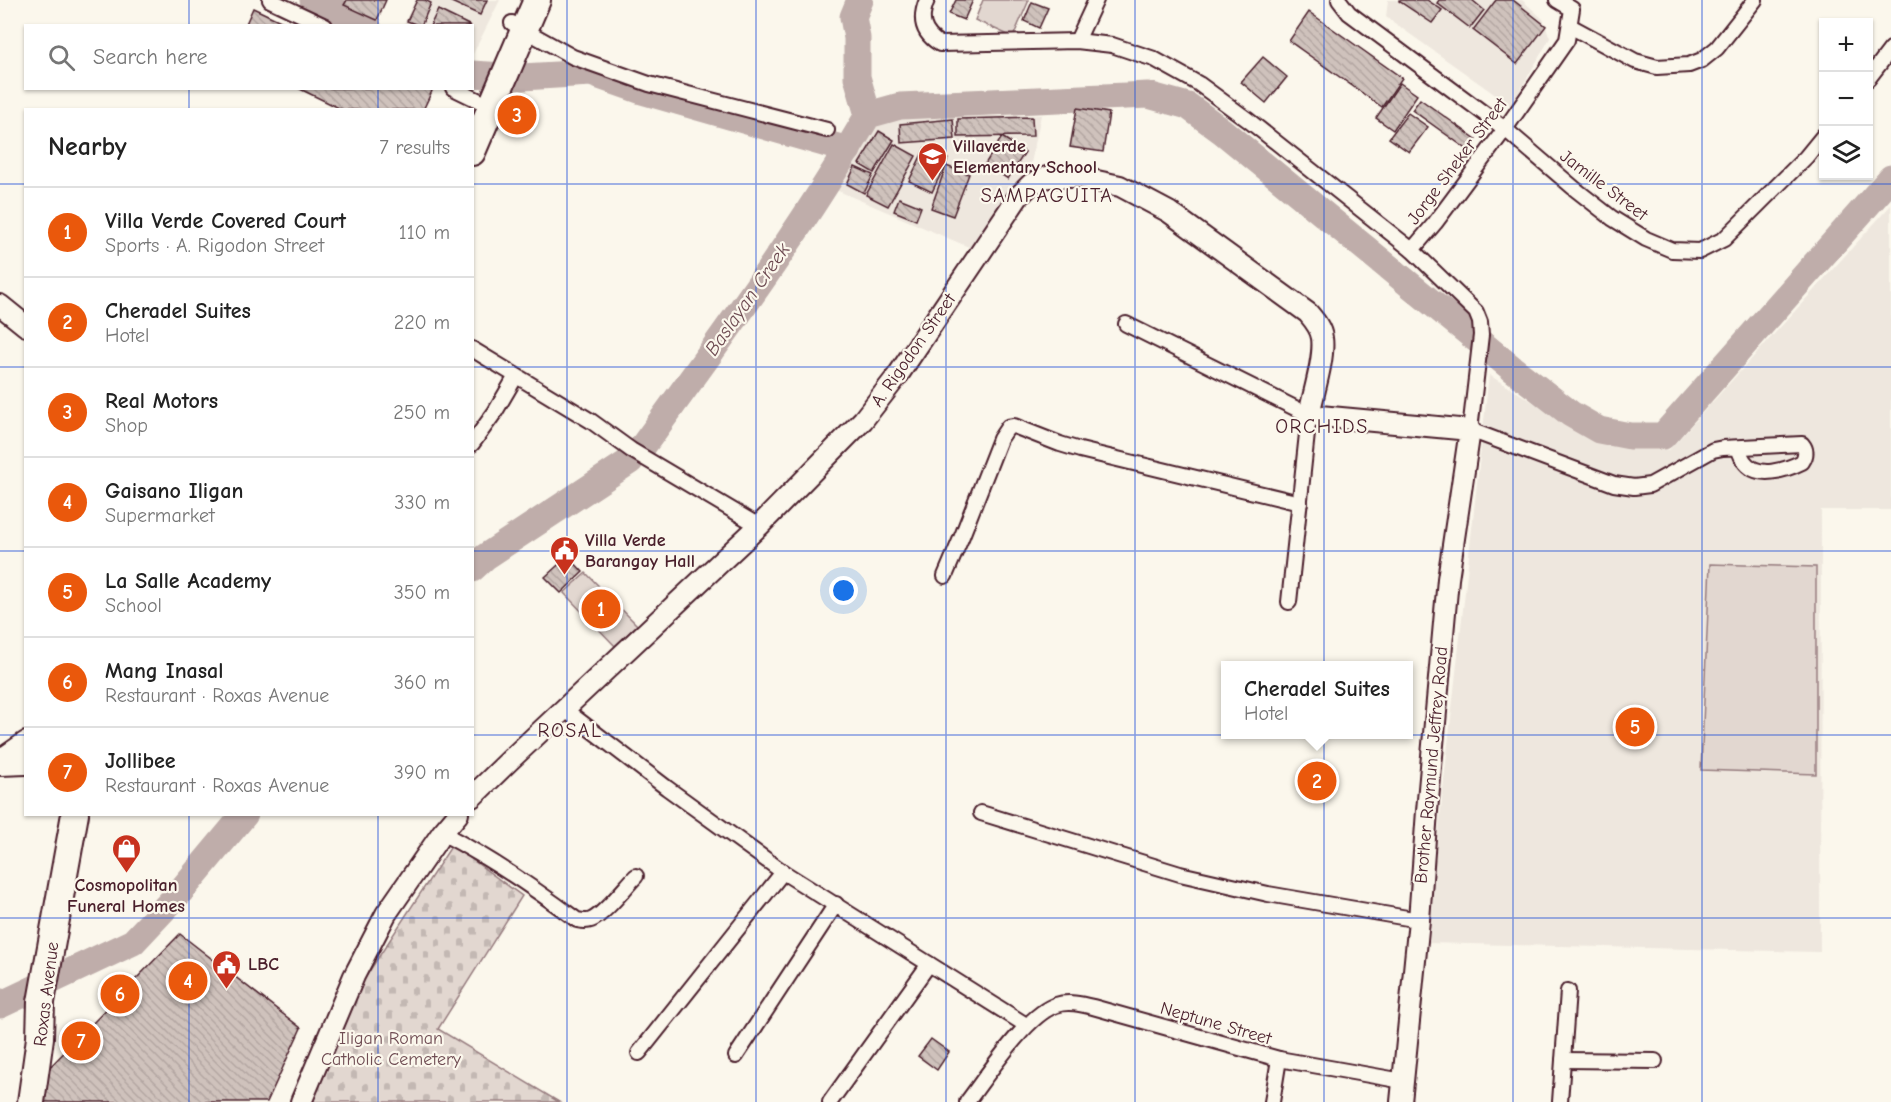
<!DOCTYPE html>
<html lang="en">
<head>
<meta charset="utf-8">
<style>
	body { margin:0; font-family:"Comic Neue",sans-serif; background:#f6f6f6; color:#222 }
	.controls { position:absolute; right:18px; top:18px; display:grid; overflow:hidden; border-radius:0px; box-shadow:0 2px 4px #0004 }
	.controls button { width:54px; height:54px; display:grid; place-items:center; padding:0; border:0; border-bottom:2px solid #e0e0e0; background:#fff; color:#222; font:30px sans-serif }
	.you { position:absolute; left:844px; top:591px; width:21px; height:21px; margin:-15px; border:4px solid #fff; border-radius:50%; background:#1a73e8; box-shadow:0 0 0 9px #1a73e833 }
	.badge { display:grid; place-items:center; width:39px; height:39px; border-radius:50%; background:#ea580c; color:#fff; font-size:20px; font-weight:700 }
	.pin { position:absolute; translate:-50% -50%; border:3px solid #fff; box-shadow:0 2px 6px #0006 }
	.popup { position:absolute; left:1221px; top:661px; width:192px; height:78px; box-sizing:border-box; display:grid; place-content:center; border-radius:0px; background:#fff; filter:drop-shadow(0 2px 4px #0005); font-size:20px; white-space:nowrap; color:#767676 }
	.popup b { font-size:22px; color:#222 }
	.popup::after { content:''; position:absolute; left:50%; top:100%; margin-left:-12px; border:12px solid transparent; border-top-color:#fff }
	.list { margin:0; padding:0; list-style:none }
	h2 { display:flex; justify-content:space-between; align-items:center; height:78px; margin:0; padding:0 24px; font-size:26px }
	h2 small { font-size:20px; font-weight:400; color:#767676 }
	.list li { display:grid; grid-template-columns:39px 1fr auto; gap:18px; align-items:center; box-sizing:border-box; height:90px; padding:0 24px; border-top:2px solid #e0e0e0 }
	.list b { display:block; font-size:22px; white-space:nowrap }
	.list p { margin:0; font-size:20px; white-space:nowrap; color:#767676 }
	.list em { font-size:20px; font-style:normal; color:#767676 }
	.icon { flex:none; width:33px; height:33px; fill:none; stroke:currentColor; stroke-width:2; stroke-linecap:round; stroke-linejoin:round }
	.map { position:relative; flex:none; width:1891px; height:1102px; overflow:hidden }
	.search { position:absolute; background:#fff; box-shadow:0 2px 4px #0004; left:24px; top:24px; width:450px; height:66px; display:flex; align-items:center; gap:15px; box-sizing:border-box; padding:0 21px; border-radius:0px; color:#767676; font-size:22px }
	.panel { position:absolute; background:#fff; box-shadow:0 2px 4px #0004; left:24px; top:108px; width:450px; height:708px; border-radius:0px }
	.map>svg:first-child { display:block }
	.built { fill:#eee7de }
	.cemetery { fill:url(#cemetery-stones); stroke:#967b7e; stroke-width:1.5 }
	.park { fill:#e2d7d0; stroke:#967b7e; stroke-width:1.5 }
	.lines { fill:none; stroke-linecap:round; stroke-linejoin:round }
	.river { stroke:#bfadaa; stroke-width:27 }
	.building { fill:url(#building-back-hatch); stroke:#4a1f2b; stroke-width:1.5 }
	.street-casing { stroke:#4a1f2b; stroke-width:18 }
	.secondary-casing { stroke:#4a1f2b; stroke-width:24 }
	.highway-casing { stroke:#4a1f2b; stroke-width:30 }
	.street { stroke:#fbf7ec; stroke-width:14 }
	.secondary { stroke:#fbf7ec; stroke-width:20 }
	.highway { stroke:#fbf7ec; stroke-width:26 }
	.grid { fill:none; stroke:#1d4ed8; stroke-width:1.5; stroke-opacity:0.55 }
	.labels { text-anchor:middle; stroke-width:4.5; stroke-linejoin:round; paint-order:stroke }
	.poi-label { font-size:18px; font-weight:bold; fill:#4a1f2b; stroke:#fbf7ec; text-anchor:start }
	.street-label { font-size:18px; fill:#4a1f2b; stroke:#fbf7ec }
	.park-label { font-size:18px; fill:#704d54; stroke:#fbf7ec }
	.neighbourhood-label { font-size:20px; letter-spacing:1.5px; fill:#4a1f2b; stroke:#fbf7ec }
	.water-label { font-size:20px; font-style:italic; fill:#6d4a51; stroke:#fbf7ec }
</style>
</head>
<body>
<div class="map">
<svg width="1891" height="1102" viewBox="0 0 1891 1102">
	<defs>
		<pattern id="cemetery-stones" width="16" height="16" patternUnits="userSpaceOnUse" patternTransform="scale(1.5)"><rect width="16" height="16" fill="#e2d7d0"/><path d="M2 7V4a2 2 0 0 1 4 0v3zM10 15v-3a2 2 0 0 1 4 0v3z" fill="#c3b8b3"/></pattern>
		<pattern id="building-back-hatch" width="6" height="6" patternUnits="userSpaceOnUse" patternTransform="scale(1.5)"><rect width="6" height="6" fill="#cfc2bc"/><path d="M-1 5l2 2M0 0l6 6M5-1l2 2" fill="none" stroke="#b3a6a2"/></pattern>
	</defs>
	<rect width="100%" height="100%" fill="#fbf7ec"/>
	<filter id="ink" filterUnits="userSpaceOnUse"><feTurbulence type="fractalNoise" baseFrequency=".0167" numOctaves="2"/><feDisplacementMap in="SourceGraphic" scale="12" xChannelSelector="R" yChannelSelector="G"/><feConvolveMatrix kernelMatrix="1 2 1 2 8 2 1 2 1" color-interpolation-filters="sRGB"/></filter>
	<g filter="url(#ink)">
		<g class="built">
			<path d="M 415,0 L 500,0 L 473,54 L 472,26 L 403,26 Z"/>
			<path d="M 1388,0 L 1522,0 L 1543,19 L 1550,38 L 1511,106 L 1386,17 Z"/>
			<path d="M 1041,115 L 1029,173 L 971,248 L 836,190 L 875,126 L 904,118 Z"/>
			<path d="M 1891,205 L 1891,510 L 1821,510 L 1820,952 L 1426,943 L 1489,375 L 1598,442 L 1669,450 Z"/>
		</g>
		<path class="cemetery" d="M 452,845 L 522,896 L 438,1029 L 559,1102 L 313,1102 L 357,990 Z"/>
		<g class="park">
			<path d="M 983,0 L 1029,0 L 1013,37 L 975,20 Z"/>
			<path d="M 1710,564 L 1816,567 L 1816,774 L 1701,770 Z"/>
			<path d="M 586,573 L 637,625 L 615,646 L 564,593 Z"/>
		</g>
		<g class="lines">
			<g class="river">
				<path d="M 313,0 L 368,26"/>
				<path d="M 860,0 L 853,17 L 857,38 L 857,77 L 868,115"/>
				<path d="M 472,74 L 522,77 L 591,73 L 642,91 L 848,150"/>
				<path d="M 643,446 C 721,338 801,231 868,115 L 900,106 L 1148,95 L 1188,106 L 1222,131 L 1514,370 L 1571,414 L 1599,430 L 1630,436 L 1663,436 L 1891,178"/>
				<path d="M 472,569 L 485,557 L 630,461"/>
				<path d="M 0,1005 L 133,942 L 180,892 L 245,814"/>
			</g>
		</g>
		<g class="building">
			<path d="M 347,0 L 386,0 L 377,20 L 344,5 Z"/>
			<path d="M 417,0 L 425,0 L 431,3 L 421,26 L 407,21 Z"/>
			<path d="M 447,0 L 487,0 L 480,15 Z"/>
			<path d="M 956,0 L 973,0 L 964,20 L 949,14 Z"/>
			<path d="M 1399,0 L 1427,0 L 1442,10 L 1432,23 L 1399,1 Z"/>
			<path d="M 1439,0 L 1472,0 L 1484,10 L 1470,28 L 1437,3 Z"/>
			<path d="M 1496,0 L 1513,0 L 1546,26 L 1517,64 L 1473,30 Z"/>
			<path d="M 1032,2 L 1048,8 L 1039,28 L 1024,21 Z"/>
			<path d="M 253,8 L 291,26 L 245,26 Z"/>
			<path d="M 438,10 L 471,26 L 430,26 Z"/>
			<path d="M 1309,12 L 1402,78 L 1382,107 L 1289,41 Z"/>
			<path d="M 1263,57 L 1287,77 L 1266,103 L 1241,82 Z"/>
			<path d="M 1400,83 L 1417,95 L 1393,130 L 1376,118 Z"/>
			<path d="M 298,88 L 428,88 L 432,91 L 423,110 L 343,110 Z"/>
			<path d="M 1420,99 L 1476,139 L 1468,150 L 1412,110 Z"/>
			<path d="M 1077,108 L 1109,113 L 1103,152 L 1070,147 Z"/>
			<path d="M 1408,113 L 1428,127 L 1409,152 L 1389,138 Z"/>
			<path d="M 1032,117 L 1033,136 L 958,137 L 958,119 Z"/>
			<path d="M 953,119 L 955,139 L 901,143 L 900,124 Z"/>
			<path d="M 879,131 L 894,140 L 874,173 L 859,164 Z"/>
			<path d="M 1002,137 L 1025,152 L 1008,179 L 985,164 Z"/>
			<path d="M 894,144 L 916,156 L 888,206 L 866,195 Z"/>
			<path d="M 925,148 L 948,159 L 932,192 L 909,181 Z"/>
			<path d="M 946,166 L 969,174 L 953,216 L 931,208 Z"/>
			<path d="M 855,167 L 873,175 L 864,193 L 847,184 Z"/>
			<path d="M 899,198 L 921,207 L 916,220 L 894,211 Z"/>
			<path d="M 568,556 L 583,572 L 561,593 L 545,577 Z"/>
			<path d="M 180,934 L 301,1028 L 267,1102 L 42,1102 L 45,1072 Z"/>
			<path d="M 931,1039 L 949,1052 L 937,1070 L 918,1056 Z"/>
		</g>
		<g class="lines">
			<defs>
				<g id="street">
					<path d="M 270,0 L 325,26"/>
					<path d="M 927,0 C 919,19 922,33 940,44 L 1077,41 L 1112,45 L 1154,59 L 1199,84 L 1248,120 L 1412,250"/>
					<path d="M 1339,0 L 1349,13 L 1505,129 L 1575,189 L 1612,218 L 1646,239 L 1672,250 L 1700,251 L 1724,239 L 1806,157 L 1824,135"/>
					<path d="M 1557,0 L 1572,9 L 1567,40 L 1505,129 L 1435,223 L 1412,250 L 1476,312 L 1480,322 L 1481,335 L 1470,430 L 1614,484 L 1634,487 L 1650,485 L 1713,450 L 1723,448 L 1802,444 C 1807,450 1806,456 1802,462 C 1786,470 1757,480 1744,461 C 1741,457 1740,452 1738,448"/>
					<path d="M 512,23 L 573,57 L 649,84 L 827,130"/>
					<path d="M 1570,26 L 1635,61 L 1657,67 L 1689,65 L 1702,60 L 1717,48 L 1755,0"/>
					<path d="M 1077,41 L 1096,0"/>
					<path d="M 1868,79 L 1891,49"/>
					<path d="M 453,88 L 492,107"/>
					<path d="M 1126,324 L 1309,415 L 1289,602"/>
					<path d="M 472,349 L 591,421 L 631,450 L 759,526"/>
					<path d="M 472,444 L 495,412 L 516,376"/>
					<path d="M 945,576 L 962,536 L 1000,439 L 1008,427 L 1014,426 L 1060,444 L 1080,450 L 1300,503"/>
					<path d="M 564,709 L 667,788 L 783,872 L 1026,1025"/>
					<path d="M 981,813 L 1180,874 L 1268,894 L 1419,920"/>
					<path d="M 442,833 C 490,858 534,888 577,920 C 582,921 586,922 591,920 C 604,915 626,886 636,876"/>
					<path d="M 639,1053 L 783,872"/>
					<path d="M 736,1056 L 836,904"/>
					<path d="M 1563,1060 L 1655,1061"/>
					<path d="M 830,1102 L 929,964"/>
					<path d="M 967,1102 C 987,1076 1026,1015 1056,1005 C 1068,1001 1081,1004 1093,1007 L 1279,1059 L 1403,1081"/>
					<path d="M 1272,1102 L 1279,1059"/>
					<path d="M 1560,1102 L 1568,991"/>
				</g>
				<g id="secondary">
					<path d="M 0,305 L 26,326"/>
					<path d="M 0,760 L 26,742"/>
					<path d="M 472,797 L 510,760 L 759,526 L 863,420 L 898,375 L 1018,197 L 1031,184 L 1047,177 L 1078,177 L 1120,186 L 1169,212 L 1308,313 C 1314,320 1321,328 1322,338 C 1325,358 1313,394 1309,415 L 1470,430 L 1448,579 L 1427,811 L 1419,920 L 1401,1102"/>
					<path d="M 301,1102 L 354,976 L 386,914 L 442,833 L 458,814"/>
				</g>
				<g id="highway">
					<path d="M 472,152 L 537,0"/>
					<path d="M 0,762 L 26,761"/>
					<path d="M 31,1102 L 40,1038 L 41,1002 L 75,814"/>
				</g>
			</defs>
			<use href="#street" class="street-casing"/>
			<use href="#secondary" class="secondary-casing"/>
			<use href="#highway" class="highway-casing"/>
			<use href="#street" class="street"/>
			<use href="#secondary" class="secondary"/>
			<use href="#highway" class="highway"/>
		</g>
	</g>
	<path class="grid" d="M 189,0 L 189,26M 378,0 L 378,26M 567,0 L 567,1102M 756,0 L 756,1102M 946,0 L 946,1102M 1135,0 L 1135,1102M 1324,0 L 1324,1102M 1513,0 L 1513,1102M 1702,0 L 1702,1102M 189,88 L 189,110M 378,88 L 378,110M 0,184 L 26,184M 472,184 L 1891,184M 0,367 L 26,367M 472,367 L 1891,367M 0,551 L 26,551M 472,551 L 1891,551M 0,735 L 26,735M 472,735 L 1891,735M 189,814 L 189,1102M 378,814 L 378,1102M 0,918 L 1891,918"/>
	<defs>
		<symbol id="school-pin" viewBox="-11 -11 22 30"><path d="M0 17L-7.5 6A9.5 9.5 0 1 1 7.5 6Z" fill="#c8321e" stroke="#fbf7ec"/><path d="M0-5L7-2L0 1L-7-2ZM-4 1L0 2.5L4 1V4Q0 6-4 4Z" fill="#fff"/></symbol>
		<symbol id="civic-pin" viewBox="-11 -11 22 30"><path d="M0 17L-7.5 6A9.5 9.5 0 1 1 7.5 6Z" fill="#c8321e" stroke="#fbf7ec"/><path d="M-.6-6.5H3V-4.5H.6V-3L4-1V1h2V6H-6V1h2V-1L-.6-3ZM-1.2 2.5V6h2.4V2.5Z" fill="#fff"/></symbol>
		<symbol id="shop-pin" viewBox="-11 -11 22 30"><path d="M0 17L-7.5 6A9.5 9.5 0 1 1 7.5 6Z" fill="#c8321e" stroke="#fbf7ec"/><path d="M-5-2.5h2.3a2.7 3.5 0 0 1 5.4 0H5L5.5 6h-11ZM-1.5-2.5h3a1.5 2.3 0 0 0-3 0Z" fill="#fff"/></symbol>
	</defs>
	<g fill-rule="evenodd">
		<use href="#school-pin" x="916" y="140" width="33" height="45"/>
		<use href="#civic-pin" x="548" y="534" width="33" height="45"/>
		<use href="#shop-pin" x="110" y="832" width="33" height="45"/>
		<use href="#civic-pin" x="210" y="948" width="33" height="45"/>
	</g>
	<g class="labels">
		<g class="poi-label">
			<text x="953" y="152">Villaverde<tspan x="953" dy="21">Elementary School</tspan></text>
			<text x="585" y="546">Villa Verde<tspan x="585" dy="21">Barangay Hall</tspan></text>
			<text x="126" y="891" text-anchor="middle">Cosmopolitan<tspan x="126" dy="21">Funeral Homes</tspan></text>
			<text x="248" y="970">LBC</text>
		</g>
		<g class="street-label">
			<text transform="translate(1457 161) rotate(-53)" y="6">Jorge Sheker Street</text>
			<text transform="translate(1604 185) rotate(37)" y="6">Jamille Street</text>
			<text transform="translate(913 350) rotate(-55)" y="6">A. Rigodon Street</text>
			<text transform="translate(1431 765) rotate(-85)" y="6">Brother Raymund Jeffrey Road</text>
			<text transform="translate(46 994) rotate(-83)" y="6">Roxas Avenue</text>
			<text transform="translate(1216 1023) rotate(16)" y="6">Neptune Street</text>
		</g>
		<g class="park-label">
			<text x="391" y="1044">Iligan Roman<tspan x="391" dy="21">Catholic Cemetery</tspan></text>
		</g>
		<g class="neighbourhood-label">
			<text x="1047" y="202">SAMPAGUITA</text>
			<text x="1322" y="433">ORCHIDS</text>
			<text x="570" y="737">ROSAL</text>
		</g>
		<g class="water-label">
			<text transform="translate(747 299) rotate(-55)" y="7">Baslayan Creek</text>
		</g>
	</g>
</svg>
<div class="controls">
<button>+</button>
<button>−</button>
<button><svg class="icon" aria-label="layers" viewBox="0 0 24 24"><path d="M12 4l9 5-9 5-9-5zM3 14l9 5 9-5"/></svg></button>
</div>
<div class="you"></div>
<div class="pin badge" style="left:601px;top:609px">1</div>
<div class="pin badge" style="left:1317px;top:781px">2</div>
<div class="popup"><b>Cheradel Suites</b>Hotel</div>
<div class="pin badge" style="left:517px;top:115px">3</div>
<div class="pin badge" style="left:188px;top:981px">4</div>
<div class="pin badge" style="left:1635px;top:727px">5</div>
<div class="pin badge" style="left:120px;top:994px">6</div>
<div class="pin badge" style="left:81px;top:1041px">7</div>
<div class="search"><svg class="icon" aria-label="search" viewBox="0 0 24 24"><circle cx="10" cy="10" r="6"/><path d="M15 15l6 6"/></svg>Search here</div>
<section class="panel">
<h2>Nearby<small>7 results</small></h2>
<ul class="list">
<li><span class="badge">1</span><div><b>Villa Verde Covered Court</b><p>Sports · A. Rigodon Street</p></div><em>110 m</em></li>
<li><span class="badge">2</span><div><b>Cheradel Suites</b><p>Hotel</p></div><em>220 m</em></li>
<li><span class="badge">3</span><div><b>Real Motors</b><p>Shop</p></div><em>250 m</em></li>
<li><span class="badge">4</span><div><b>Gaisano Iligan</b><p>Supermarket</p></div><em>330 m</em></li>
<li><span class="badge">5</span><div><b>La Salle Academy</b><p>School</p></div><em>350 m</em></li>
<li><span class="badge">6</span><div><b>Mang Inasal</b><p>Restaurant · Roxas Avenue</p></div><em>360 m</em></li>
<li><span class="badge">7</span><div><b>Jollibee</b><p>Restaurant · Roxas Avenue</p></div><em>390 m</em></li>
</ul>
</section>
</div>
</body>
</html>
